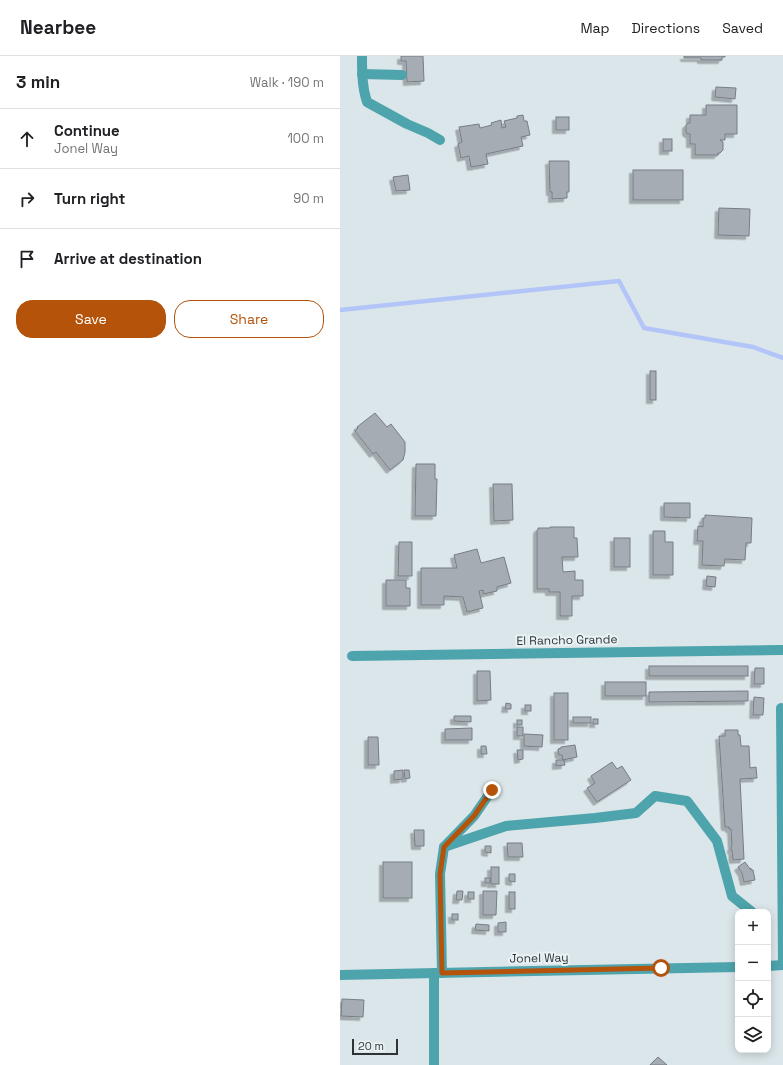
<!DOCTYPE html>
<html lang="en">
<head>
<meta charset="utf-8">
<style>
	body { margin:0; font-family:"Space Grotesk",sans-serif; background:#f6f6f6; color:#202124 }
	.controls { position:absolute; right:12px; bottom:12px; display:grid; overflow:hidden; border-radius:8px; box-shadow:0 2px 10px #0003 }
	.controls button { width:36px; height:36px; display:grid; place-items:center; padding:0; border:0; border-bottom:1px solid #e0e0e0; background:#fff; color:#202124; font:20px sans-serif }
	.scale { position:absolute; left:12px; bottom:10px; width:46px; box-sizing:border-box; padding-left:4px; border:2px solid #2f3335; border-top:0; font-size:11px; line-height:14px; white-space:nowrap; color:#2f3335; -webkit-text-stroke:3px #e9f3f7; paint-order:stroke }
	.stop { position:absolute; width:12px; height:12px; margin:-9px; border:3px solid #b45309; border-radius:50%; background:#fff }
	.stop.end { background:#b45309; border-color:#fff; box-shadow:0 1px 4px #0008 }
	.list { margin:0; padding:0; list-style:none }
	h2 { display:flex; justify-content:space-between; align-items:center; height:52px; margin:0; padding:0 16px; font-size:17px }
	h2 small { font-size:13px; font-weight:400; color:#757577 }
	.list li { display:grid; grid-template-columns:26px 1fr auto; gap:12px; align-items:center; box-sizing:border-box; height:60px; padding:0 16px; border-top:1px solid #e0e0e0 }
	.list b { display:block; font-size:15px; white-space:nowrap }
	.list p { margin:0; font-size:13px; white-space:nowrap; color:#757577 }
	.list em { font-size:13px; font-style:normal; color:#757577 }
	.actions { display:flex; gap:8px; padding:12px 16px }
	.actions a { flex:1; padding:9px 0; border:1px solid #b45309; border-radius:16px; text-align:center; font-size:14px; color:#b45309 }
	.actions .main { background:#b45309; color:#fff }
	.icon { flex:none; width:22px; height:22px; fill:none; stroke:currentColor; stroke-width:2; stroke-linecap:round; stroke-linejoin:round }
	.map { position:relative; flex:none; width:443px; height:1009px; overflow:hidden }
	header { display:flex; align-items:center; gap:24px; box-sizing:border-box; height:56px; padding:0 20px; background:#fff; border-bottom:1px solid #e0e0e0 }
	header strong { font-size:19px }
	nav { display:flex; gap:22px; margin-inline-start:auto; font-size:14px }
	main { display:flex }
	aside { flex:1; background:#fff }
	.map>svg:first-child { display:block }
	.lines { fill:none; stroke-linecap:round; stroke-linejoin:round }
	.stream { stroke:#b3c5f8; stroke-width:4.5 }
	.building { fill:#a5acb3; stroke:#777d84; filter:url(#shadow) }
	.minor { stroke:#4ea4ac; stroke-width:10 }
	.route { stroke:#b45309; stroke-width:5 }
	.labels { text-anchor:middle; stroke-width:4; stroke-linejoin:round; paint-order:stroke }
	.street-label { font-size:12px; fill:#2f3335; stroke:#e9f3f7 }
</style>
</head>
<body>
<header>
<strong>Nearbee</strong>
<nav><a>Map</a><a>Directions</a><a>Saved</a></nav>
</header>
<main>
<aside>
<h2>3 min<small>Walk · 190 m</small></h2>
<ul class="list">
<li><svg class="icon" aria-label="ahead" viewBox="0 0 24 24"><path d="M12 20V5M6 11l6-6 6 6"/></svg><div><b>Continue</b><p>Jonel Way</p></div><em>100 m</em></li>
<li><svg class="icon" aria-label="right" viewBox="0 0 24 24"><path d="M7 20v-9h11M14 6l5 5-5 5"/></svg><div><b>Turn right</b></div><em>90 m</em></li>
<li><svg class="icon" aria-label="arrive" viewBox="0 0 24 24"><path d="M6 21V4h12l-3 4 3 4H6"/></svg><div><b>Arrive at destination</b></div></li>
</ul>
<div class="actions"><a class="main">Save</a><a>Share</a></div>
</aside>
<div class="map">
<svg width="443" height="1009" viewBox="0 0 443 1009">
	<defs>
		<filter id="shadow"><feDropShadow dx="-3.5" dy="3.5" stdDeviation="0" flood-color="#0004"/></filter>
	</defs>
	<rect width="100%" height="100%" fill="#dbe6ea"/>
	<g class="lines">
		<path class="stream" d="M 0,254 L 279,225 L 304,272 L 413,291 L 443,302"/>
	</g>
	<g class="building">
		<path d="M 61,0 L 83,0 L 84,25 L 67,26 L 66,5 L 61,5 Z"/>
		<path d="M 344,0 L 385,0 L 385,1 L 382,1 L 382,4 L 361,4 L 361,2 L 344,2 Z"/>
		<path d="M 376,31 L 396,32 L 395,43 L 375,41 Z"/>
		<path d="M 366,49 L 397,49 L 397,78 L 385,78 L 385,84 L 380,84 L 383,86 L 383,94 L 380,97 L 378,97 L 378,99 L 355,99 L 355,88 L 350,88 L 350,78 L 348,78 L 346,76 L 346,69 L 348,67 L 350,67 L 350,59 L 366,59 Z"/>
		<path d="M 183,59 L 184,65 L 187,65 L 190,79 L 181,81 L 183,90 L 146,98 L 148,108 L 131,111 L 129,100 L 121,102 L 118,88 L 122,86 L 119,71 L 139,68 L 140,72 L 152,69 L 151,67 L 161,64 L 162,72 L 166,71 L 164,65 L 177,62 L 177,60 Z"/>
		<rect x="216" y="61" width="13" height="13"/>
		<rect x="323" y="83" width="9" height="12"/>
		<path d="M 209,105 L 229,105 L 229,136 L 227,136 L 227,142 L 212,143 L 212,136 L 210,136 Z"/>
		<rect x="293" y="114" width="50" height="30"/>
		<path d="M 68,119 L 70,134 L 56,135 L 53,121 Z"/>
		<path d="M 379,152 L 410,153 L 409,180 L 378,179 Z"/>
		<rect x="310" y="315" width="6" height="29"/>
		<path d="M 35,357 L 47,371 L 51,368 L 65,386 L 65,396 L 63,404 L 50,414 L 36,396 L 33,398 L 15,375 L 18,372 L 17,371 Z"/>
		<path d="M 76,408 L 95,408 L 95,423 L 97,423 L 96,460 L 75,460 Z"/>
		<path d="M 153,428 L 172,428 L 173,464 L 154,465 Z"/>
		<path d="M 324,447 L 350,447 L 350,462 L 324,461 Z"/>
		<path d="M 365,459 L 412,462 L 411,487 L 406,487 L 405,504 L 385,503 L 384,510 L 362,509 L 363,485 L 357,485 L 358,470 L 363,471 L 363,462 L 365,462 Z"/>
		<path d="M 210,471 L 234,471 L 234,482 L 237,482 L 238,501 L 222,501 L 223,516 L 235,515 L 235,524 L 243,524 L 243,540 L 232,540 L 232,560 L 220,560 L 220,536 L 209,536 L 209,533 L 197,533 L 197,474 L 198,474 L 198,472 L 210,472 Z"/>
		<path d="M 313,475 L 325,475 L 325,486 L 333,486 L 333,519 L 313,519 Z"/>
		<rect x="274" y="482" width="16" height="29"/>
		<path d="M 59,486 L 72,486 L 72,520 L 58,520 Z"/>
		<path d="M 137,493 L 141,507 L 164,501 L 171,527 L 157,531 L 157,535 L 143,538 L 143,534 L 139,535 L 143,552 L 127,556 L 123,541 L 104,540 L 104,549 L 81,549 L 81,512 L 117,512 L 114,499 Z"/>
		<path d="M 367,520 L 376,521 L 375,531 L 366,530 Z"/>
		<path d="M 46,524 L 66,524 L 66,532 L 70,532 L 70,550 L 46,550 Z"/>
		<rect x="309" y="610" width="99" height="10"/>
		<path d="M 415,612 L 424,612 L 424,628 L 414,628 Z"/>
		<path d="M 137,615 L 150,615 L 151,644 L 137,645 Z"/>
		<rect x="265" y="626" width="41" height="14"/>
		<path d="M 408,635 L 408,645 L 309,646 L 309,636 Z"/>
		<rect x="214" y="637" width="14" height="47"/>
		<path d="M 414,641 L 424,642 L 423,659 L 413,659 Z"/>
		<path d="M 166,647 L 171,648 L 171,653 L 165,653 Z"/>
		<rect x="185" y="649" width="6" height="6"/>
		<path d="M 114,660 L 131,660 L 131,666 L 114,665 Z"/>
		<rect x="233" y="661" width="18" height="6"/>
		<rect x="253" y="663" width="5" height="5"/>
		<rect x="177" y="664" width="5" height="5"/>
		<rect x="177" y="671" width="6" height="9"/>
		<path d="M 132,672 L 132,684 L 105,684 L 105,673 Z"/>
		<path d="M 385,674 L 398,674 L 398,679 L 400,679 L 401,690 L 409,690 L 410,712 L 416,711 L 417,722 L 400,723 L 404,803 L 393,804 L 392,794 L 391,794 L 391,791 L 392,790 L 391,773 L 389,773 L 389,771 L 385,771 L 379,680 L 385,680 Z"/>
		<path d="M 184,678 L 203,679 L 202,691 L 184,690 Z"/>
		<path d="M 28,681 L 38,681 L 39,709 L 28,709 Z"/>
		<path d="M 235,689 L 237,701 L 223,704 L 222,699 L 219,699 L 218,693 L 221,692 L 221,691 Z"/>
		<path d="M 141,690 L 146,690 L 147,698 L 141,698 Z"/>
		<path d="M 177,694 L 183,694 L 183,703 L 178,704 Z"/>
		<path d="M 216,704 L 224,704 L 225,709 L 216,710 Z"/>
		<path d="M 272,706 L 277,713 L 282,710 L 291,724 L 257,746 L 247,732 L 255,727 L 251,720 Z"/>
		<path d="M 63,714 L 63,723 L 54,724 L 54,715 Z"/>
		<path d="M 64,714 L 69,714 L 70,722 L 65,723 Z"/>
		<path d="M 74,774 L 84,774 L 84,790 L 75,790 Z"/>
		<path d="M 167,787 L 182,787 L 183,801 L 168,801 Z"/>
		<path d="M 145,790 L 151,790 L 151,797 L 145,796 Z"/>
		<rect x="43" y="806" width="29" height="36"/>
		<path d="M 405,806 L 410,813 L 411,812 L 411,814 L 413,814 L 415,824 L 404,826 L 402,817 L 398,811 Z"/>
		<rect x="151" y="811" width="8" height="17"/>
		<path d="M 169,818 L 175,818 L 175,826 L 169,825 Z"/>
		<rect x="145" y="822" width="5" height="5"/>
		<path d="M 117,835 L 123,835 L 122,844 L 116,844 Z"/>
		<path d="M 143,835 L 157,835 L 156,859 L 143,859 Z"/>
		<rect x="128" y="836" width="6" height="7"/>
		<rect x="169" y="836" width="6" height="17"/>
		<rect x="112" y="858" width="6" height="6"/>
		<path d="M 166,866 L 166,876 L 158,876 L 158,867 Z"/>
		<path d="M 136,868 L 149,869 L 149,875 L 135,874 Z"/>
		<path d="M 2,943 L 24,944 L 23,961 L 1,960 Z"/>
		<path d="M 318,1001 L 327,1009 L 310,1009 Z"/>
	</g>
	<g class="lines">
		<g class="minor">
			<path d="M 22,0 C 22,16 22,31 27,46 L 67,68 L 88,77 L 100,84"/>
			<path d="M 22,18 L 62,19"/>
			<path d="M 12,600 L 443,594"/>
			<path d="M 441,652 L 443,909"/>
			<path d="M 104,791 L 166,770 L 255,762 L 296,757 L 315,740 L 347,745 L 377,785 L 392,840 L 412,856"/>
			<path d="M 428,910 L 443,909"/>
			<path d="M 94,917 L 94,1009"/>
			<path d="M 102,917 L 100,818 L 104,791 L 134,760 L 152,734"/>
			<path d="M 0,919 L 398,911"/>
		</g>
	</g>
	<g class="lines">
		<path class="route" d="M 152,734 L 134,760 L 104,791 L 100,818 L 102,917 L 321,912"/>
	</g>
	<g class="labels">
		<g class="street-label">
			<text transform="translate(227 584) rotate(-1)" y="4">El Rancho Grande</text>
			<text transform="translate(199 902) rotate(-1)" y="4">Jonel Way</text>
		</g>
	</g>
</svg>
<div class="controls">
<button>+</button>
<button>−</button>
<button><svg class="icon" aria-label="locate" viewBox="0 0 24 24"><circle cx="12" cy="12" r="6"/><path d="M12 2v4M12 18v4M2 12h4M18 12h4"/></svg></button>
<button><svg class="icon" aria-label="layers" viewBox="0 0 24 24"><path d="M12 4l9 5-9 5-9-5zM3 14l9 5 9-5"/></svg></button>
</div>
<div class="scale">20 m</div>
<div class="stop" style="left:321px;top:912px"></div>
<div class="stop end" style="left:152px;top:734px"></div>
</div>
</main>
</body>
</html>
